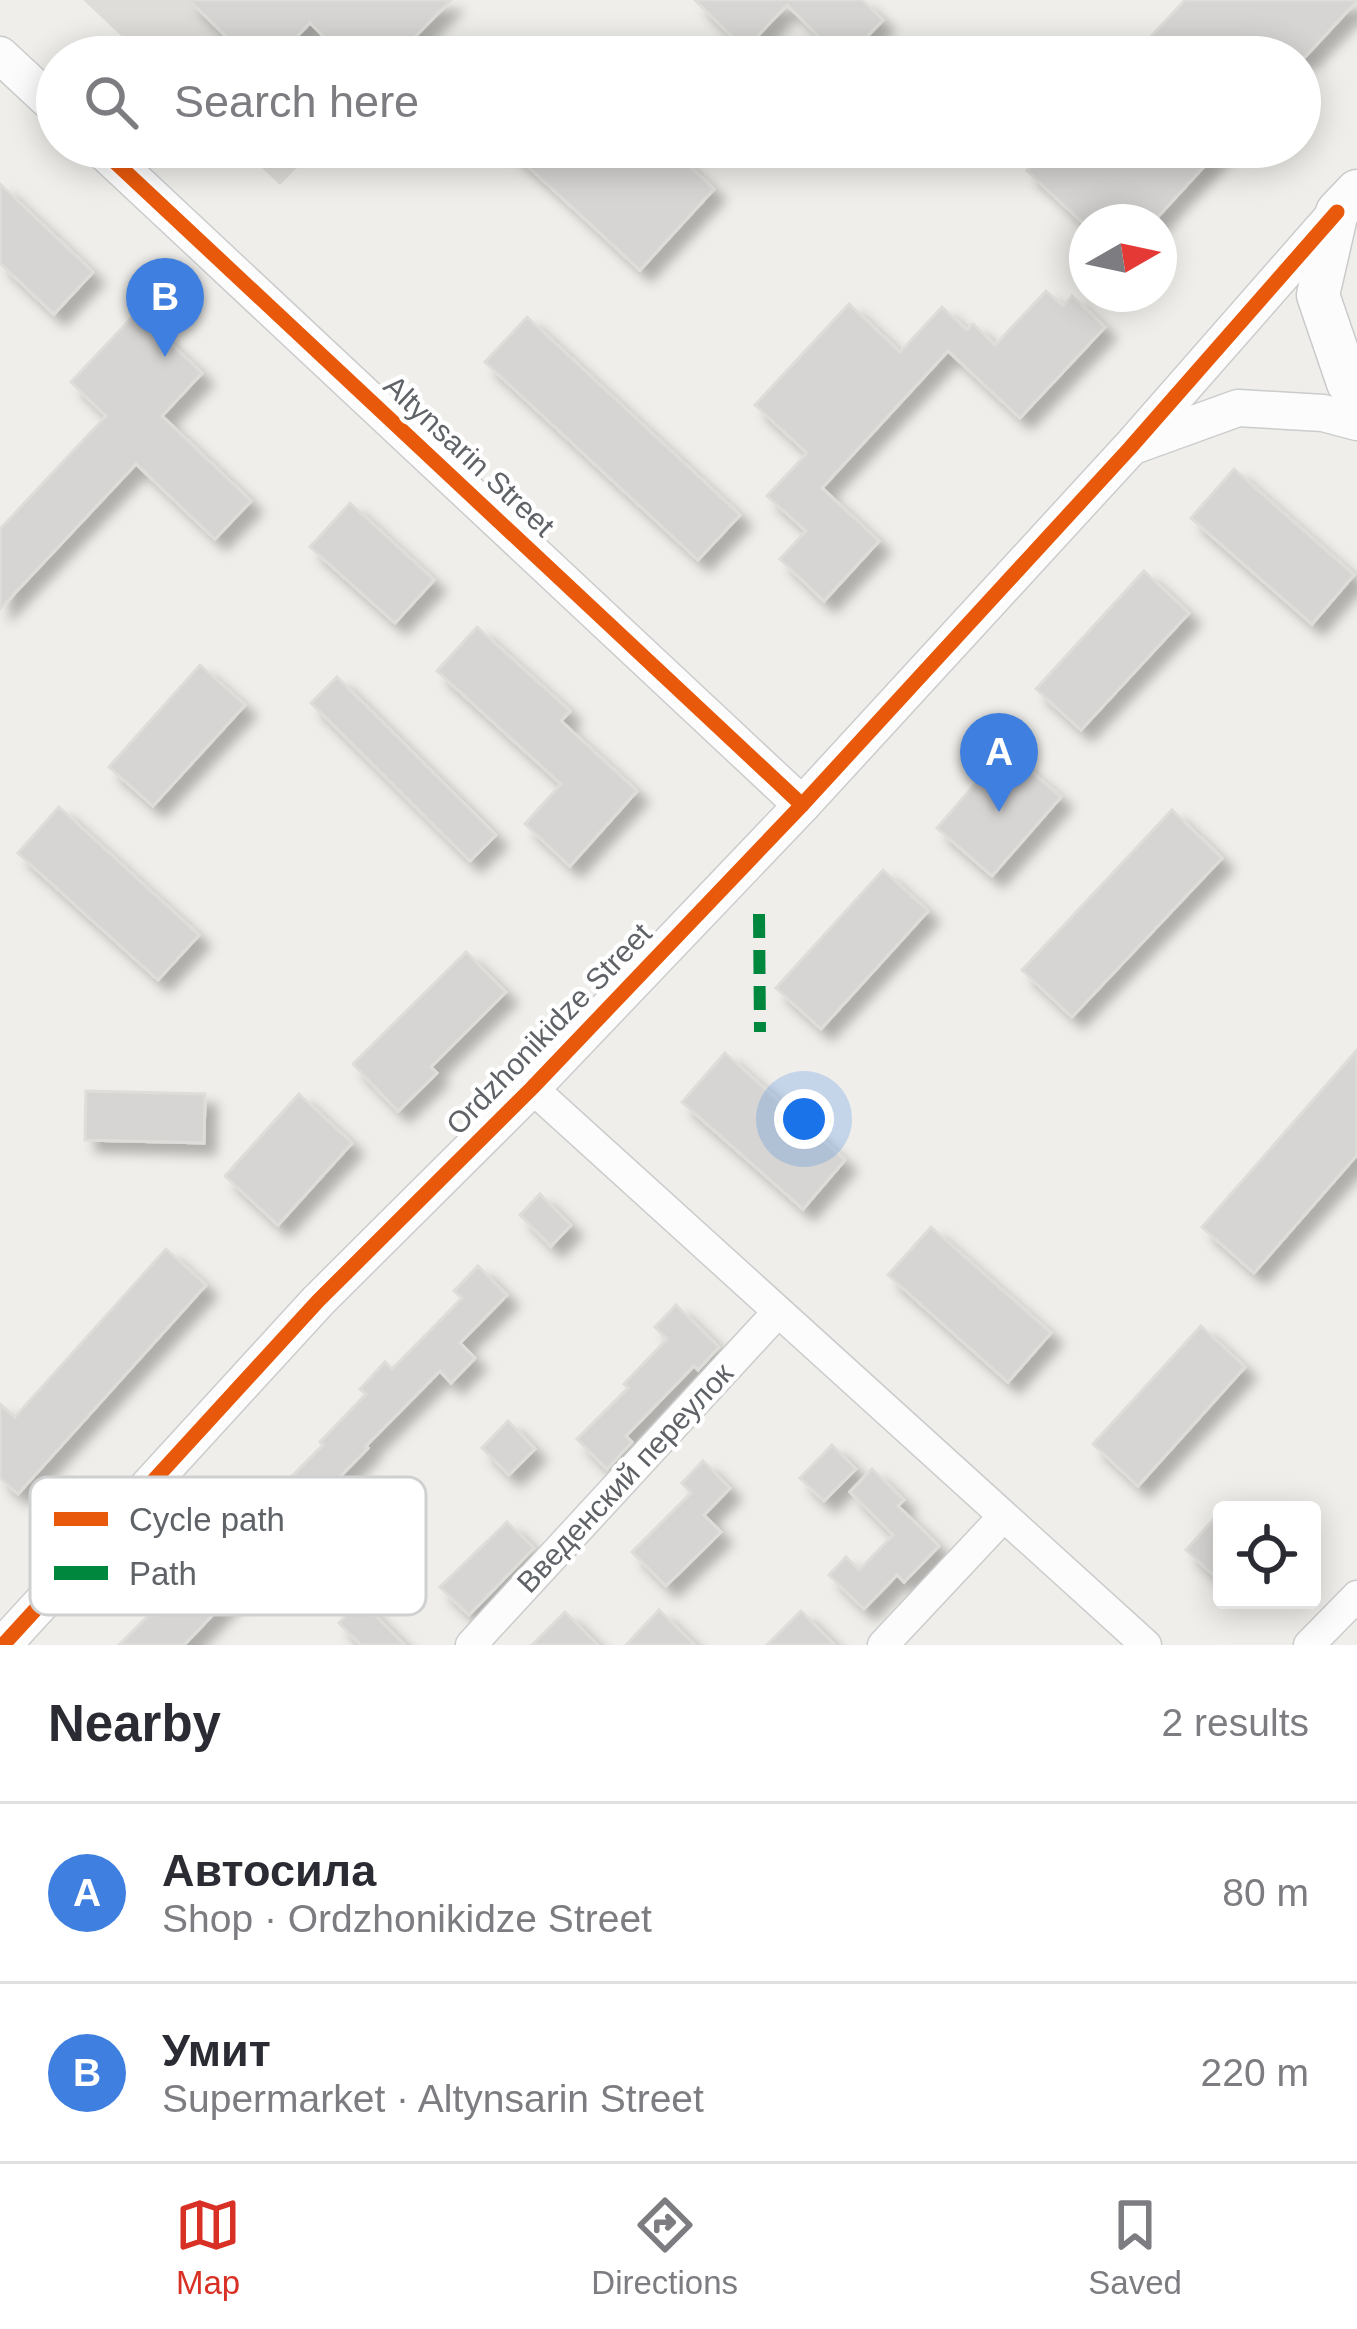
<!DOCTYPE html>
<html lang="en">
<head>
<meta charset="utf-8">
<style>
	body { margin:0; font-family:Arial,sans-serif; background:#f7f7f7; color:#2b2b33 }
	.controls { position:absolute; right:36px; bottom:36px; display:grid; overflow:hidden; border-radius:12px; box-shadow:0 6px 30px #0003 }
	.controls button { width:108px; height:108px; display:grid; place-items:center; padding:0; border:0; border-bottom:3px solid #e1e1e2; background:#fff; color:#2b2b33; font:60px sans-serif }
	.compass { position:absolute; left:1069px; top:204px; width:108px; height:108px; border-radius:50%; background:#fff; box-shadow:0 6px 30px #0003; rotate:81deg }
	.you { position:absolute; left:804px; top:1119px; width:42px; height:42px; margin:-30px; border:9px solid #fff; border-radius:50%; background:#1a73e8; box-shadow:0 0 0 18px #1a73e833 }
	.badge { display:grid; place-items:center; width:78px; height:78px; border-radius:50%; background:#d93025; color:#fff; font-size:39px; font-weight:700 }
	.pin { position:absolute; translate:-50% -99px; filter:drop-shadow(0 3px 6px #0008) }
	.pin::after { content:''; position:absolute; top:63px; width:42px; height:36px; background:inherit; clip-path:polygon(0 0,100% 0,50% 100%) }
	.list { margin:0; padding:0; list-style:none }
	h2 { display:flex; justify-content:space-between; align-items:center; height:156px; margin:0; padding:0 48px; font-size:51px }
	h2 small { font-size:39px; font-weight:400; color:#7c7c81 }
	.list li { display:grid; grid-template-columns:78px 1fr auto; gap:36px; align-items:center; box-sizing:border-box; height:180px; padding:0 48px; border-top:3px solid #e1e1e2 }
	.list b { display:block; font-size:45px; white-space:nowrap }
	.list p { margin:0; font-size:39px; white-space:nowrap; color:#7c7c81 }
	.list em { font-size:39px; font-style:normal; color:#7c7c81 }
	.icon { flex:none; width:66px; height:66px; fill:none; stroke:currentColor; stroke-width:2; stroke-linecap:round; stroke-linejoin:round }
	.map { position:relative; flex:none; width:1357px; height:1645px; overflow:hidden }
	.search { position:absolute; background:#fff; box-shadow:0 6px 30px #0003; left:36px; right:36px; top:36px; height:132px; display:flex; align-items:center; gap:30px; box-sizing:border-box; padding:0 42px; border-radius:66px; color:#7c7c81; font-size:45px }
	.sheet { height:516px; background:#fff }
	nav { display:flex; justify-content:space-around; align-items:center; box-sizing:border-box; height:168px; border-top:3px solid #e1e1e2; background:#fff; font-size:33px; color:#7c7c81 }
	nav a { display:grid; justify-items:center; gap:6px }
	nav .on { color:#d93025 }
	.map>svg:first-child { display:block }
	.industrial { fill:#dfddda }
	.building { fill:#d6d5d3; stroke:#deddd9; stroke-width:3; filter:url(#shadow) }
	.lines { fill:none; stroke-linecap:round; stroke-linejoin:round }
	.minor-casing { stroke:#cbcccc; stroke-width:33 }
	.tertiary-casing { stroke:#cbcccc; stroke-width:39 }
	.secondary-casing { stroke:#cacacb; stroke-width:45 }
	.minor { stroke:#fdfcfc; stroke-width:30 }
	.tertiary { stroke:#fdfcfc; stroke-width:36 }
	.secondary { stroke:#fdfcfc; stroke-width:42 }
	.quiet { stroke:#00873e; stroke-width:12; stroke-dasharray:24 12; stroke-linecap:butt }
	.cycleway-casing { stroke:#fff; stroke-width:22 }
	.cycleway { stroke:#e8590c; stroke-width:15 }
	.labels { text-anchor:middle; stroke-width:9; stroke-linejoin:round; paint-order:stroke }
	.street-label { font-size:30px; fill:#5f6368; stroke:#fff }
	.key { fill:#fff; stroke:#cfd0d2; stroke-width:3 }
	.key-label { font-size:33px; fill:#5f6368 }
</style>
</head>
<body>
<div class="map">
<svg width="1357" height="1645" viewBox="0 0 1357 1645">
	<defs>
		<filter id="shadow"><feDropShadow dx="11" dy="11" stdDeviation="6" flood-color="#0004"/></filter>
	</defs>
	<rect width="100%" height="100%" fill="#efeeea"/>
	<g class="industrial">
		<path d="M 83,0 L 359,0 L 303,57 L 144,57 Z"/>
		<path d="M 240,147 L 317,147 L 280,185 Z"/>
	</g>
	<g class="building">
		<path d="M 189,0 L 451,0 L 395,57 L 344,57 L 310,23 L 277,57 L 247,57 Z"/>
		<path d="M 695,0 L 862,0 L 883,20 L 847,57 L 840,57 L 787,5 L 745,49 Z"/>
		<path d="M 1185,0 L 1357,0 L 1357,1 L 1305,57 L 1132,57 Z"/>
		<path d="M 507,147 L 669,147 L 714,189 L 640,270 Z"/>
		<path d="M 1049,147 L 1222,147 L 1153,222 L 1082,222 L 1027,171 Z"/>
		<path d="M 0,184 L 93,272 L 54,314 L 0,263 Z"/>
		<path d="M 1046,291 L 1063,306 L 1072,296 L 1105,327 L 1020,418 L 948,351 L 822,488 L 879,541 L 824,601 L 780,559 L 806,531 L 767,496 L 807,453 L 755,405 L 849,304 L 900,352 L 942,307 L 967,330 L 973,324 L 995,345 Z"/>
		<path d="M 137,312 L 202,373 L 162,416 L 251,501 L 215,539 L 136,464 L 0,609 L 0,529 L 106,416 L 71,382 Z"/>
		<path d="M 527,317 L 740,515 L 698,560 L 485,362 Z"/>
		<path d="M 1234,469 L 1354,575 L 1312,624 L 1191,518 Z"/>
		<path d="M 350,503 L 434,580 L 395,623 L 310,547 Z"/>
		<path d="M 1144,571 L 1189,613 L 1081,730 L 1036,689 Z"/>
		<path d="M 477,627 L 570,711 L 561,721 L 637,791 L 570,866 L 525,824 L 561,784 L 437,671 Z"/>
		<path d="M 200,665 L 245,705 L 153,806 L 109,767 Z"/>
		<path d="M 337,677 L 496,835 L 470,861 L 311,703 Z"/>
		<path d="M 1005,749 L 1061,797 L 992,876 L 937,828 Z"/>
		<path d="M 59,807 L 199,935 L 158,980 L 18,853 Z"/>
		<path d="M 1172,810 L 1222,858 L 1072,1017 L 1022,970 Z"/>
		<path d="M 883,870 L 928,911 L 821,1029 L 776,988 Z"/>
		<path d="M 466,952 L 506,992 L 431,1067 L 437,1073 L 398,1111 L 353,1064 Z"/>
		<path d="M 1357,1050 L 1357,1155 L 1254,1273 L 1202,1227 Z"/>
		<path d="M 725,1053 L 845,1160 L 803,1209 L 682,1102 Z"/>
		<path d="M 86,1091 L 205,1094 L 204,1143 L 85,1140 Z"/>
		<path d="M 299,1094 L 352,1143 L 278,1225 L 225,1176 Z"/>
		<path d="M 540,1194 L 571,1225 L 551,1246 L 520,1215 Z"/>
		<path d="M 931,1227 L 1051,1333 L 1008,1382 L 888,1275 Z"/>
		<path d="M 166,1249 L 206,1285 L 18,1494 L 0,1478 L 0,1404 L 15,1417 Z"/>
		<path d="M 478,1266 L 507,1295 L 460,1343 L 475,1358 L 451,1383 L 440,1371 L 366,1446 L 368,1448 L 324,1493 L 331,1499 L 311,1520 L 307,1516 L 184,1645 L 119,1645 L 150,1614 L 152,1616 L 323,1445 L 320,1442 L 366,1394 L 360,1389 L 385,1362 L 392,1369 L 462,1298 L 454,1291 Z"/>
		<path d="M 676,1305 L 719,1347 L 698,1370 L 694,1366 L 626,1436 L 632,1442 L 607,1469 L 577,1439 L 628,1388 L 624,1384 L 667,1339 L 655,1327 Z"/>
		<path d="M 1201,1326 L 1245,1367 L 1138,1486 L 1093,1444 Z"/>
		<path d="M 508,1421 L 535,1449 L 509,1475 L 482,1448 Z"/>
		<path d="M 832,1445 L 856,1469 L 824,1501 L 800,1478 Z"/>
		<path d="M 703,1461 L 730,1488 L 704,1515 L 721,1532 L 666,1586 L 632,1552 L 691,1493 L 682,1483 Z"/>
		<path d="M 872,1469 L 904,1500 L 898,1506 L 939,1546 L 904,1582 L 897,1575 L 864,1609 L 829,1575 L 846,1557 L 859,1570 L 893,1535 L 850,1492 Z"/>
		<path d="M 1222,1510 L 1222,1583 L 1186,1550 Z"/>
		<path d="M 507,1522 L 534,1548 L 469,1615 L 440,1587 Z"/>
		<path d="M 361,1601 L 405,1645 L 361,1645 L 339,1623 Z"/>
		<path d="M 659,1610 L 695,1645 L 626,1645 Z"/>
		<path d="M 801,1611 L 835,1645 L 767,1645 Z"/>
		<path d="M 565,1612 L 598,1645 L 532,1645 Z"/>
	</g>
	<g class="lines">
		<defs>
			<g id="minor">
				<path d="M 532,1088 L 1146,1645"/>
				<path d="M 471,1645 L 778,1312"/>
				<path d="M 883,1645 L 1003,1517"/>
				<path d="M 1309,1645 L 1357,1596"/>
			</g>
			<g id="tertiary">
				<path d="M 0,55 L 57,108"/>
				<path d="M 99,147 L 802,805"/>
				<path d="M 1133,446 L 1238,408 L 1323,413 L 1357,422"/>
				<path d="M 3,1645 L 318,1301 L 532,1088 L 802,805 L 1130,448 L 1337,212"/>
			</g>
			<path id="secondary" d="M 1357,191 L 1337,212 L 1318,295 L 1348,383 L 1357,390"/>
		</defs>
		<use href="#minor" class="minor-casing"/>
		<use href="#tertiary" class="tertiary-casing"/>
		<use href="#secondary" class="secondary-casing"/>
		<use href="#minor" class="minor"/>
		<use href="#tertiary" class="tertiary"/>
		<use href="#secondary" class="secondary"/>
		<path class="quiet" d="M 759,914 L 760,1032"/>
		<defs>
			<g id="cycleway">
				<path d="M 99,147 L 802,805"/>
				<path d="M 3,1645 L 318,1301 L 532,1088 L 802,805 L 1130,448 L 1337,212"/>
			</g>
		</defs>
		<use href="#cycleway" class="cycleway-casing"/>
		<use href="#cycleway" class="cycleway"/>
	</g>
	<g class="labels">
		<g class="street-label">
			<text transform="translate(469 456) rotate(43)" y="10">Altynsarin Street</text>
			<text transform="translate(549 1029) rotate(-46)" y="10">Ordzhonikidze Street</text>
			<text transform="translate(625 1478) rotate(-47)" y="10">Введенский переулок</text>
		</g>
	</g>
	<rect x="30" y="1477" width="396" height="138" rx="18" class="key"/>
	<rect x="54" y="1512" width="54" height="14" fill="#e8590c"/>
	<rect x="54" y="1566" width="54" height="14" fill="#00873e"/>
	<g class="key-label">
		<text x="129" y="1531">Cycle path</text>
		<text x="129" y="1585">Path</text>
	</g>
</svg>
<div class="controls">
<button><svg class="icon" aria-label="locate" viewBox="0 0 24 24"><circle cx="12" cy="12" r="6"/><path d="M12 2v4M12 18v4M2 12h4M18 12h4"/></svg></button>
</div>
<svg class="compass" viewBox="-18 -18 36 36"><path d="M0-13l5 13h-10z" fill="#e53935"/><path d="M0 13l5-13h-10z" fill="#7c7c81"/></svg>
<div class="you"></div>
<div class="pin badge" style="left:999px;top:812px;background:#3f7fe0">A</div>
<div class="pin badge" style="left:165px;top:357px;background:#3f7fe0">B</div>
<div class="search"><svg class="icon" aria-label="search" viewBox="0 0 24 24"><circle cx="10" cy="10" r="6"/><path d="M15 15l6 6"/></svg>Search here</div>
</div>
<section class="sheet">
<h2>Nearby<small>2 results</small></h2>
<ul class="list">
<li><span class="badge" style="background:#3f7fe0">A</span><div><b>Автосила</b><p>Shop · Ordzhonikidze Street</p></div><em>80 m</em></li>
<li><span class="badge" style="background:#3f7fe0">B</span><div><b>Умит</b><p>Supermarket · Altynsarin Street</p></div><em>220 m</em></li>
</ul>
</section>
<nav>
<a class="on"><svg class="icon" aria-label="map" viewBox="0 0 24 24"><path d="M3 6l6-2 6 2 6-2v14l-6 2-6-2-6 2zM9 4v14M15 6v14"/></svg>Map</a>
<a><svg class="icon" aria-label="directions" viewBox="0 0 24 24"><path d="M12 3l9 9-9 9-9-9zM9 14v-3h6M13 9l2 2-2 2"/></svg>Directions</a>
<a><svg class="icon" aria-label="saved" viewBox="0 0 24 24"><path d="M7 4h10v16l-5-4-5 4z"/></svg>Saved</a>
</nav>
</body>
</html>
